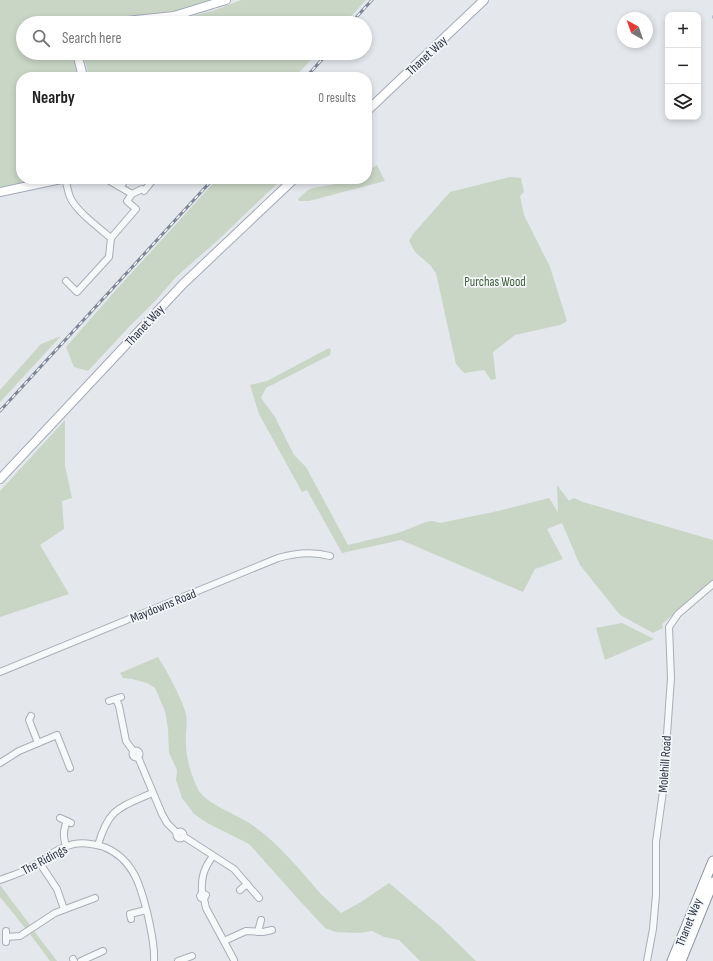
<!DOCTYPE html>
<html lang="en">
<head>
<meta charset="utf-8">
<style>
	body { margin:0; font-family:"Sofia Sans Condensed",sans-serif; background:#f6f6f6; color:#222 }
	.controls { position:absolute; right:12px; top:12px; display:grid; overflow:hidden; border-radius:8px; box-shadow:0 2px 6px #0003 }
	.controls button { width:36px; height:36px; display:grid; place-items:center; padding:0; border:0; border-bottom:1px solid #e0e0e0; background:#fff; color:#222; font:20px sans-serif }
	.compass { position:absolute; left:617px; top:12px; width:36px; height:36px; border-radius:50%; background:#fff; box-shadow:0 2px 6px #0003; rotate:320deg }
	.list { margin:0; padding:0; list-style:none }
	h2 { display:flex; justify-content:space-between; align-items:center; height:52px; margin:0; padding:0 16px; font-size:17px }
	h2 small { font-size:13px; font-weight:400; color:#767676 }
	.icon { flex:none; width:22px; height:22px; fill:none; stroke:currentColor; stroke-width:2; stroke-linecap:round; stroke-linejoin:round }
	.map { position:relative; flex:none; width:713px; height:961px; overflow:hidden }
	.search { position:absolute; background:#fff; box-shadow:0 2px 6px #0003; left:16px; top:16px; width:356px; height:44px; display:flex; align-items:center; gap:10px; box-sizing:border-box; padding:0 14px; border-radius:22px; color:#767676; font-size:15px }
	.panel { position:absolute; background:#fff; box-shadow:0 2px 6px #0003; left:16px; top:72px; width:356px; height:112px; border-radius:16px }
	.map>svg:first-child { display:block }
	.green { fill:#c9d6c5 }
	.lines { fill:none; stroke-linecap:round; stroke-linejoin:round }
	.stream { stroke:#9fb4cc; stroke-width:1.5 }
	.minor-casing { stroke:#a9aeb7; stroke-width:8 }
	.major-casing { stroke:#a3abb8; stroke-width:10 }
	.highway-casing { stroke:#8b94a3; stroke-width:11 }
	.minor { stroke:#f7f8fa; stroke-width:6 }
	.major { stroke:#fff; stroke-width:8 }
	.highway { stroke:#fff; stroke-width:9 }
	.rail-casing { stroke:#7d8696; stroke-width:3 }
	.rail { stroke:#f4f6f9; stroke-width:1.5; stroke-dasharray:4.5; stroke-linecap:butt }
	.labels { text-anchor:middle; stroke-width:3.5; stroke-linejoin:round; paint-order:stroke }
	.street-label { font-size:13px; fill:#2b3445; stroke:#f4f6f9 }
	.park-label { font-size:13px; fill:#3f6138; stroke:#f4f6f9 }
</style>
</head>
<body>
<div class="map">
<svg width="713" height="961" viewBox="0 0 713 961">
	<rect width="100%" height="100%" fill="#e4e7ec"/>
	<g class="green">
		<path d="M 0,0 L 213,0 L 176,11 L 162,14 L 123,16 L 90,23 L 23,23 L 23,53 L 74,53 L 80,77 L 21,77 L 21,179 L 42,179 L 0,188 Z"/>
		<path d="M 241,0 L 366,0 L 345,23 L 150,23 L 174,21 L 215,10 Z"/>
		<path d="M 83,53 L 317,53 L 295,77 L 89,77 Z"/>
		<path d="M 377,165 L 385,181 L 309,201 L 299,201 L 298,199 L 308,190 L 313,188 L 341,183 L 351,179 L 367,179 L 367,171 Z"/>
		<path d="M 510,177 L 521,178 L 524,192 L 520,196 L 524,215 L 550,267 L 567,321 L 560,325 L 515,335 L 493,352 L 496,379 L 491,380 L 484,370 L 464,373 L 456,364 L 436,273 L 430,265 L 415,252 L 409,241 L 413,234 L 450,192 Z"/>
		<path d="M 217,179 L 282,179 L 217,241 L 176,277 L 157,299 L 128,328 L 88,371 L 74,367 L 66,347 L 116,290 Z"/>
		<path d="M 61,336 L 0,402 L 0,390 L 41,344 Z"/>
		<path d="M 329,348 L 331,350 L 330,355 L 266,388 L 261,398 L 275,417 L 294,455 L 306,467 L 348,545 L 398,533 L 426,522 L 433,521 L 440,523 L 498,511 L 549,498 L 558,512 L 557,485 L 569,501 L 574,498 L 583,502 L 713,540 L 713,581 L 662,624 L 663,628 L 653,633 L 620,615 L 580,565 L 562,523 L 547,529 L 563,559 L 535,569 L 523,592 L 401,540 L 342,553 L 307,490 L 302,492 L 259,414 L 250,385 L 267,381 Z"/>
		<path d="M 65,420 L 65,466 L 72,498 L 62,501 L 64,529 L 40,545 L 69,594 L 0,617 L 0,491 Z"/>
		<path d="M 622,623 L 654,639 L 605,660 L 596,628 Z"/>
		<path d="M 158,657 C 167,671 182,699 186,714 C 188,723 185,735 186,744 C 186,759 192,778 199,791 C 208,805 241,816 255,827 C 280,845 299,869 319,892 C 326,899 334,906 341,913 L 361,902 L 389,883 L 440,926 L 476,961 L 420,961 L 399,940 L 384,937 L 372,931 L 359,933 L 336,932 L 325,928 L 299,900 L 249,844 L 209,824 L 194,814 L 182,798 L 176,780 L 177,770 L 169,753 L 168,729 L 165,711 L 155,688 L 147,683 L 132,679 L 123,678 L 120,673 Z"/>
		<path d="M 0,885 L 30,925 L 26,929 L 0,897 Z"/>
		<path d="M 34,931 L 57,961 L 50,961 L 30,934 Z"/>
	</g>
	<g class="lines">
		<path class="stream" d="M 713,16 L 713,18"/>
		<defs>
			<g id="minor">
				<path d="M 65,179 C 67,185 68,192 70,197 C 76,211 99,228 111,238"/>
				<path d="M 121,187 L 125,179"/>
				<path d="M 132,194 L 142,189 L 144,191 L 152,181"/>
				<path d="M 66,281 L 77,292 L 109,257 L 111,238 L 136,209 L 127,201 L 132,194 L 108,180"/>
				<path d="M 0,672 L 278,558 C 295,553 312,551 330,556"/>
				<path d="M 116,699 L 119,706 L 126,741 L 134,752"/>
				<path d="M 109,701 L 121,697"/>
				<path d="M 31,716 L 29,720 L 38,743"/>
				<circle cx="136" cy="754" r="3.5"/>
				<path d="M 138,757 L 162,814 L 167,823 L 177,833"/>
				<path d="M 0,763 L 19,751 L 57,735 L 70,768"/>
				<path d="M 60,818 L 71,823"/>
				<circle cx="180" cy="835" r="3.5"/>
				<path d="M 183,836 L 234,869 L 259,898"/>
				<path d="M 98,845 C 109,808 119,808 152,793"/>
				<path d="M 66,846 C 63,836 63,831 67,821"/>
				<path d="M 39,862 L 57,889 L 64,909"/>
				<path d="M 0,880 C 10,876 22,873 31,867 C 46,859 57,847 74,844 C 84,842 94,844 104,847 C 134,859 141,887 148,916 C 151,931 155,945 154,961"/>
				<path d="M 240,890 L 247,884"/>
				<path d="M 202,893 L 206,895 L 204,899 L 201,898 L 200,896 L 202,893 C 201,877 204,868 213,856"/>
				<path d="M 204,899 L 206,908 L 234,960"/>
				<path d="M 131,919 L 130,914 L 146,910"/>
				<path d="M 258,932 L 261,920"/>
				<path d="M 6,937 L 20,936 L 55,913 L 95,898"/>
				<path d="M 224,941 L 246,931 L 263,932 L 272,930"/>
				<path d="M 6,942 L 6,931"/>
				<path d="M 73,959 L 74,961"/>
				<path d="M 81,961 L 103,951"/>
				<path d="M 178,961 L 192,956"/>
				<path d="M 647,961 L 653,929 L 656,895 L 656,842 L 663,791 L 671,678 L 669,627 L 678,614 L 713,584"/>
			</g>
			<g id="major">
				<path d="M 107,23 L 174,16 L 226,0"/>
				<path d="M 77,53 L 83,77"/>
				<path d="M 367,111 L 484,0"/>
				<path d="M 0,192 L 61,179"/>
				<path d="M 0,479 L 183,284 L 294,179"/>
			</g>
			<g id="highway">
				<path d="M 672,961 L 713,861"/>
				<path d="M 681,961 L 713,882"/>
			</g>
		</defs>
		<use href="#minor" class="minor-casing"/>
		<use href="#major" class="major-casing"/>
		<use href="#highway" class="highway-casing"/>
		<use href="#minor" class="minor"/>
		<use href="#major" class="major"/>
		<use href="#highway" class="highway"/>
		<defs>
			<g id="rail">
				<path d="M 351,23 L 372,0"/>
				<path d="M 306,77 L 328,53"/>
				<path d="M 0,411 L 213,179"/>
			</g>
		</defs>
		<use href="#rail" class="rail-casing"/>
		<use href="#rail" class="rail"/>
	</g>
	<g class="labels">
		<g class="street-label">
			<text transform="translate(426 55) rotate(-43)" y="5">Thanet Way</text>
			<text transform="translate(144 325) rotate(-47)" y="5">Thanet Way</text>
			<text transform="translate(163 605) rotate(-22)" y="5">Maydowns Road</text>
			<text transform="translate(664 764) rotate(-86)" y="5">Molehill Road</text>
			<text transform="translate(44 859) rotate(-28)" y="5">The Ridings</text>
			<text transform="translate(688 922) rotate(-68)" y="5">Thanet Way</text>
		</g>
		<g class="park-label">
			<text x="495" y="286">Purchas Wood</text>
		</g>
	</g>
</svg>
<div class="controls">
<button>+</button>
<button>−</button>
<button><svg class="icon" aria-label="layers" viewBox="0 0 24 24"><path d="M12 4l9 5-9 5-9-5zM3 14l9 5 9-5"/></svg></button>
</div>
<svg class="compass" viewBox="-18 -18 36 36"><path d="M0-13l5 13h-10z" fill="#e53935"/><path d="M0 13l5-13h-10z" fill="#767676"/></svg>
<div class="search"><svg class="icon" aria-label="search" viewBox="0 0 24 24"><circle cx="10" cy="10" r="6"/><path d="M15 15l6 6"/></svg>Search here</div>
<section class="panel">
<h2>Nearby<small>0 results</small></h2>
<ul class="list">
</ul>
</section>
</div>
</body>
</html>
